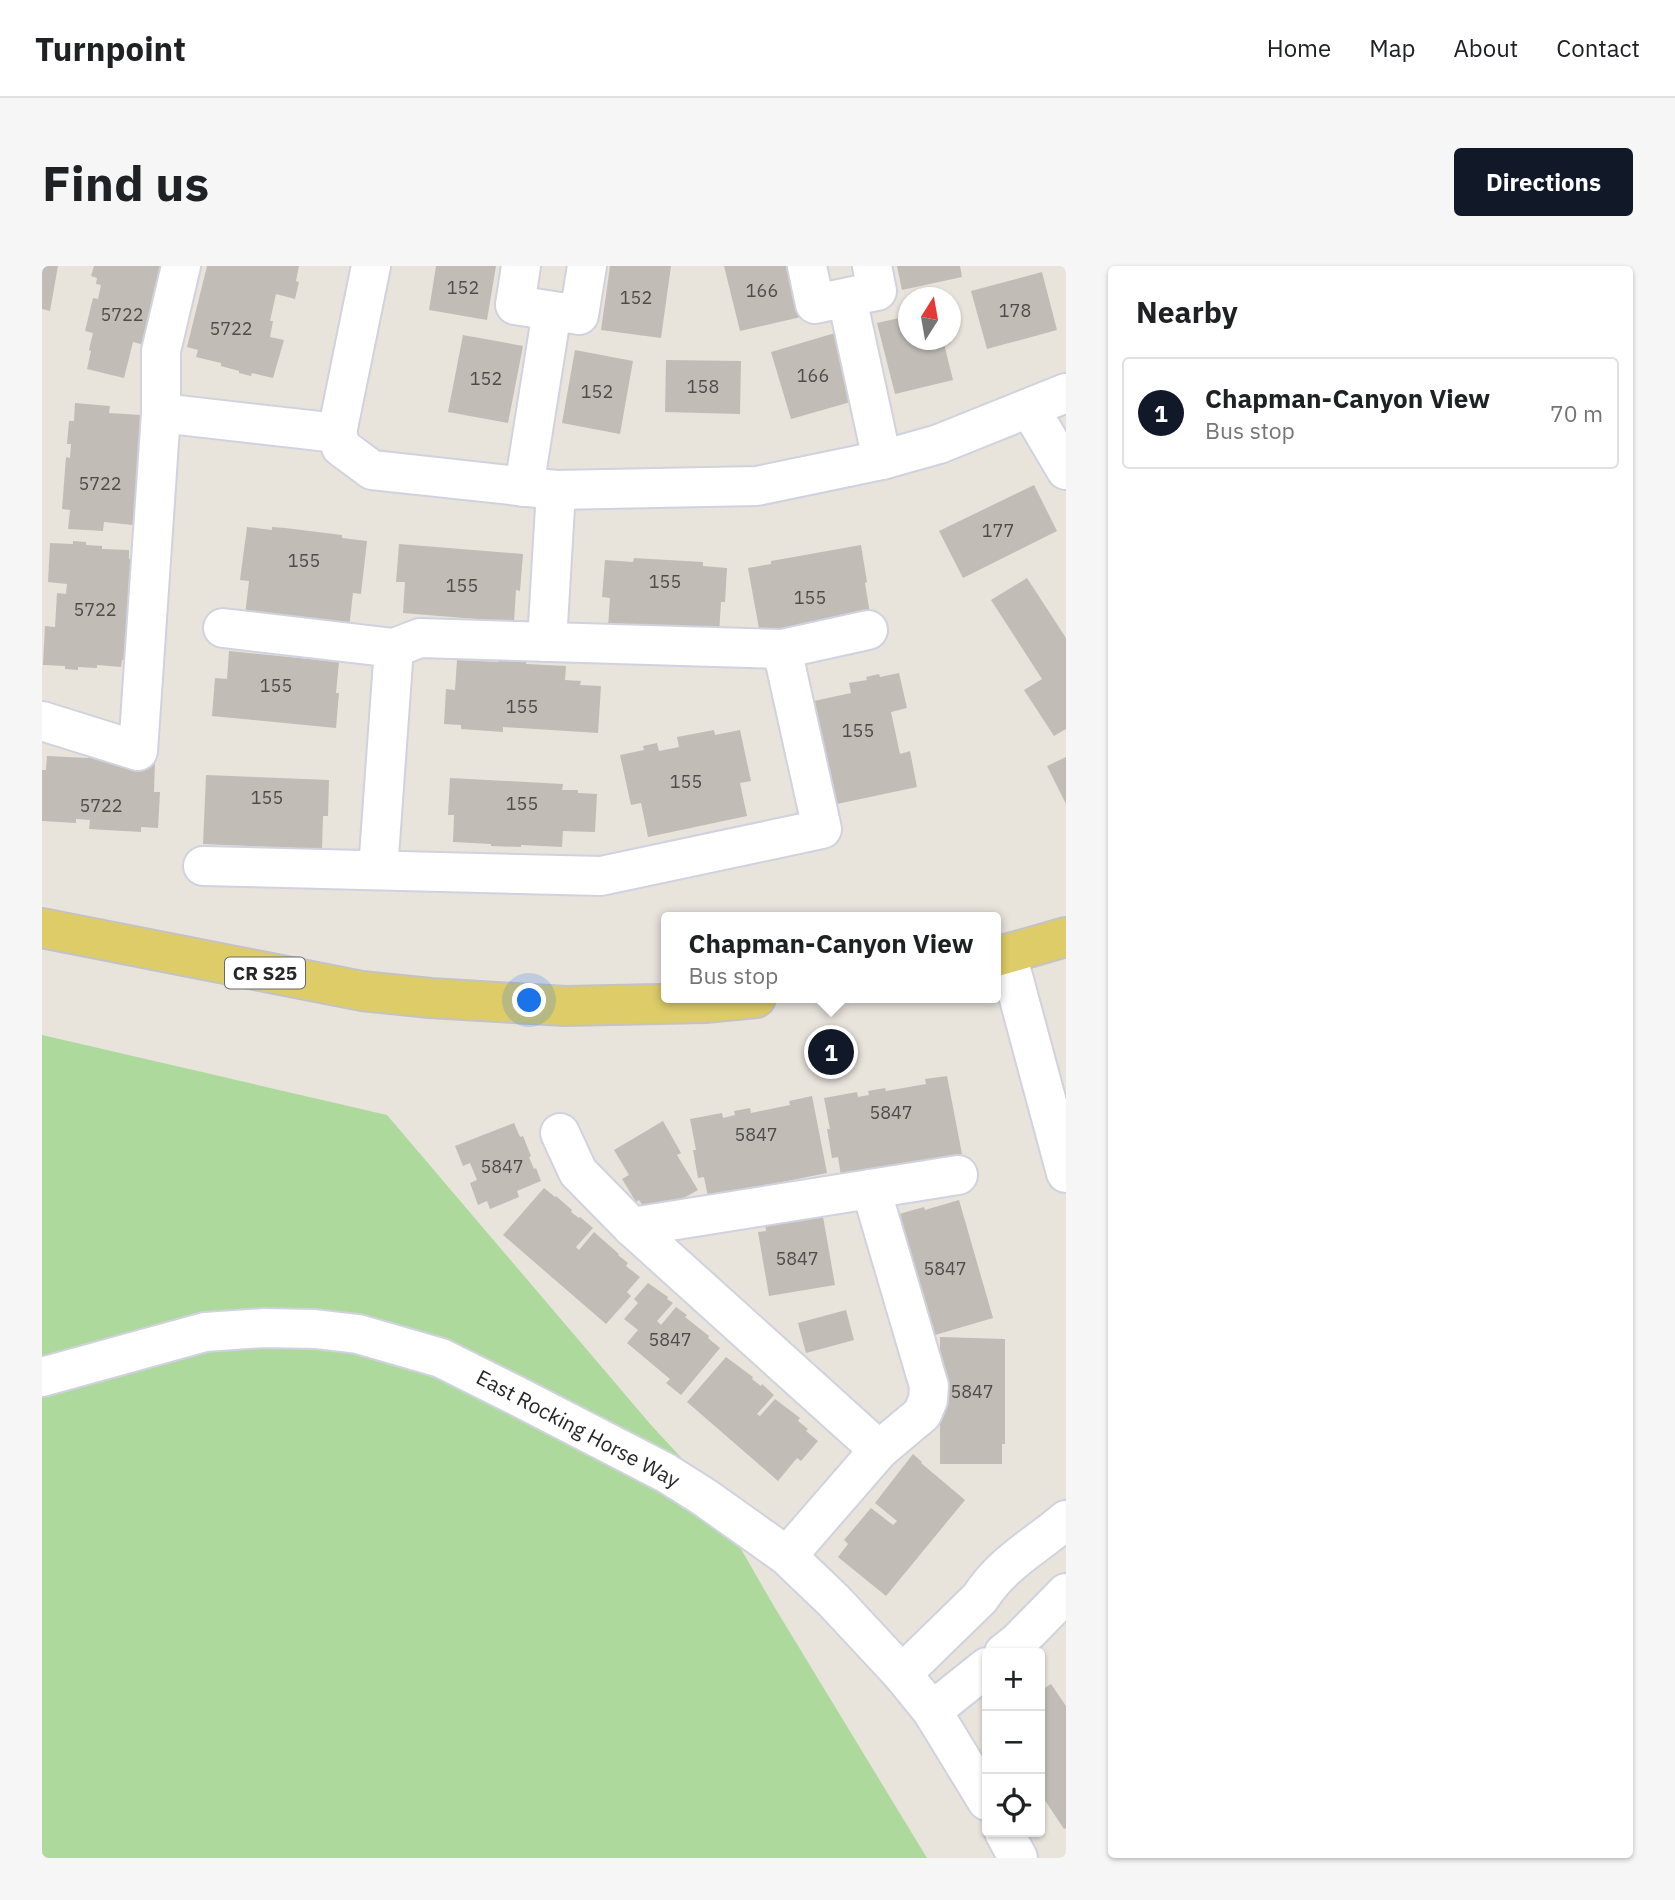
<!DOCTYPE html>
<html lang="en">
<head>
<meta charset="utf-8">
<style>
	body { margin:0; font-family:"IBM Plex Sans",sans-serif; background:#f6f6f6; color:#202124 }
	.controls { position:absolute; right:21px; bottom:21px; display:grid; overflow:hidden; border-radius:7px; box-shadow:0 2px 5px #0004 }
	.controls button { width:63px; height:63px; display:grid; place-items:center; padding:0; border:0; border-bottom:2px solid #e0e0e0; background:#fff; color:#202124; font:35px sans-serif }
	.compass { position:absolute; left:856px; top:21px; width:63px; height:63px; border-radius:50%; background:#fff; box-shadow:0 2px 5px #0004; rotate:11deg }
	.you { position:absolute; left:488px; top:735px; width:24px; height:24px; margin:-18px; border:5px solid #fff; border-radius:50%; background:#1a73e8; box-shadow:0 0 0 10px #1a73e833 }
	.badge { display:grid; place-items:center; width:46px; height:46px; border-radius:50%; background:#111827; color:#fff; font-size:23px; font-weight:700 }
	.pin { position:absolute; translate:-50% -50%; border:4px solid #fff; box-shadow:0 2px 7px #0006 }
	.popup { position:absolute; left:619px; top:646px; width:340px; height:91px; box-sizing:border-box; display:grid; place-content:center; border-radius:7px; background:#fff; filter:drop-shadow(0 2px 5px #0005); font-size:23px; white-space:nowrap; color:#757577 }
	.popup b { font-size:26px; color:#202124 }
	.popup::after { content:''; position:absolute; left:50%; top:100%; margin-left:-14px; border:14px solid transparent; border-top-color:#fff }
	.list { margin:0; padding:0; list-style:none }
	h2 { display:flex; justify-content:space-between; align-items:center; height:91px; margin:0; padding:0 28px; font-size:30px }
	h2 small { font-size:23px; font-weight:400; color:#757577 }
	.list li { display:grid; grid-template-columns:46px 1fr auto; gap:21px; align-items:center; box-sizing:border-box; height:112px; margin:0 14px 14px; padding:0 14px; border:2px solid #e0e0e0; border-radius:7px }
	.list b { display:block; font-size:26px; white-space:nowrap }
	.list p { margin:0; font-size:23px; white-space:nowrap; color:#757577 }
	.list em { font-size:23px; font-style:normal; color:#757577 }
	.icon { flex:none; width:38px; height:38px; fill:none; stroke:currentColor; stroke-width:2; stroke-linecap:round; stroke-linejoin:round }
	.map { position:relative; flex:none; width:1024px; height:1592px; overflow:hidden; border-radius:7px }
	header { display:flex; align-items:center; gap:42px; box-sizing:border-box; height:98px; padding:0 35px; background:#fff; border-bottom:2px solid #e0e0e0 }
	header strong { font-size:33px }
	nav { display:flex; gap:38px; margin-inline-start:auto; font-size:24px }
	.intro { display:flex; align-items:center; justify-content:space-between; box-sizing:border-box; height:168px; padding:0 42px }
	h1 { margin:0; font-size:49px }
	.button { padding:18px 32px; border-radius:7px; background:#111827; color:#fff; font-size:24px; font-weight:700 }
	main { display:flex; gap:42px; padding:0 42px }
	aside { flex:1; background:#fff; border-radius:7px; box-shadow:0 2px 5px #0004 }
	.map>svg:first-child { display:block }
	.green { fill:#add99d }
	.building { fill:#c1bdb6 }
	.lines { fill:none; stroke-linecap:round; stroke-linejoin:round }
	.minor-casing { stroke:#d0d2df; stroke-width:42 }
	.major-casing { stroke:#c3c3c3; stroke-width:42 }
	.minor { stroke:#fff; stroke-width:38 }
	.major { stroke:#decc69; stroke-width:38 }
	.labels { text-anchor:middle; stroke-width:5; stroke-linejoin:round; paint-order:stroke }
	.number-label { font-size:18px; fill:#4e4c4b }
	.shield { fill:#fff; stroke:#686868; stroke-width:2 }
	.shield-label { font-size:19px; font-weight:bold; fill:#272727 }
	.street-label { font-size:21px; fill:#272727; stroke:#fff }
</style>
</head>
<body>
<header>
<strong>Turnpoint</strong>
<nav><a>Home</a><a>Map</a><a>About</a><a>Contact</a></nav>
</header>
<div class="intro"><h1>Find us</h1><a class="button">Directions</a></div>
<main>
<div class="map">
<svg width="1024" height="1592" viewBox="0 0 1024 1592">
	<rect width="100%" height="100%" fill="#e8e3db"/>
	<path class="green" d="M 0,769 L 345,849 L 609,1159 L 658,1212 L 733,1342 L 885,1592 L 0,1592 Z"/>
	<g class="building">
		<path d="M 0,0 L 16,0 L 8,45 L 0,43 Z"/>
		<path d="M 52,0 L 125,0 L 106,80 L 91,76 L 82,112 L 45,103 L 49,85 L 47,84 L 51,67 L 43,65 L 51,32 L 56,33 L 59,19 L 54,18 L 55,12 L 49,10 Z"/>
		<path d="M 165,0 L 257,0 L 254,15 L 257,16 L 253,33 L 234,28 L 228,55 L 231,55 L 228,71 L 242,74 L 231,112 L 210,107 L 209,110 L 197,107 L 197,105 L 179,100 L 179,97 L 154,91 L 156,84 L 145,81 Z"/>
		<path d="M 394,0 L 454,0 L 445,54 L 387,44 Z"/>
		<path d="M 568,0 L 629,0 L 619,72 L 559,64 Z"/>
		<path d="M 682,0 L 746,0 L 759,51 L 698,65 Z"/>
		<path d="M 855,0 L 918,0 L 920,11 L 860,24 Z"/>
		<path d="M 1000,6 L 1015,64 L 945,83 L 929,25 Z"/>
		<path d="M 866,50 L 866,74 L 901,74 L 911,114 L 853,128 L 835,57 Z"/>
		<path d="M 793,67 L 812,135 L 749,153 L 729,86 Z"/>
		<path d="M 421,69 L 481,80 L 466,157 L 406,146 Z"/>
		<path d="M 533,84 L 591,95 L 578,168 L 520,157 Z"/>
		<path d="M 624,94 L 699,95 L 698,148 L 623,146 Z"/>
		<path d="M 33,137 L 68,140 L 67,147 L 100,149 L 91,259 L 62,256 L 61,265 L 26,263 L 28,244 L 20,243 L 24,191 L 28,192 L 29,178 L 25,178 L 27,155 L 32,155 Z"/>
		<path d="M 992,219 L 1015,265 L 921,312 L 897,265 Z"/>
		<path d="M 205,261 L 230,264 L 230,261 L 243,262 L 300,269 L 300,272 L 325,275 L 319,328 L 311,327 L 307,362 L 203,349 L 207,315 L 198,314 Z"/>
		<path d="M 31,275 L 44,276 L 44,279 L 60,280 L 60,283 L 87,284 L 87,293 L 96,293 L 90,394 L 80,394 L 79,401 L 55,399 L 55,402 L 36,401 L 36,404 L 23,403 L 23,400 L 1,399 L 3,360 L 13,361 L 15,327 L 24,328 L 25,318 L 6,316 L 8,277 L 31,278 Z"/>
		<path d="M 357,278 L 481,288 L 478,325 L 474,324 L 472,356 L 361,347 L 363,316 L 354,316 Z"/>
		<path d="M 819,279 L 825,316 L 823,317 L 828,348 L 718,368 L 706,302 L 729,298 L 729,295 Z"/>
		<path d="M 592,292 L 661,296 L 661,300 L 685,302 L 683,336 L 679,336 L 677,369 L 566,362 L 568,332 L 560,331 L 563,294 L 591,296 Z"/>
		<path d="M 985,312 L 1024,372 L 1024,463 L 1012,470 L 982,424 L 1000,413 L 949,334 Z"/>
		<path d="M 187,385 L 297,396 L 294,427 L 297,427 L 294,462 L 170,450 L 173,412 L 185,413 Z"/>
		<path d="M 415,394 L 456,396 L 456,394 L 484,396 L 484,398 L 524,400 L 523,414 L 539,415 L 538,419 L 559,420 L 556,467 L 461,461 L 461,466 L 419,463 L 419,459 L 402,458 L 404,423 L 413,424 Z"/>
		<path d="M 857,407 L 865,442 L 849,446 L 858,488 L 868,485 L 875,521 L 795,538 L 772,435 L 809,427 L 807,417 L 825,414 L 824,411 L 837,408 L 838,411 Z"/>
		<path d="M 672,464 L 673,469 L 698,464 L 709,515 L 698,517 L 705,550 L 606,571 L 599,537 L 589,539 L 578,489 L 602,484 L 601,480 L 615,477 L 617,485 L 637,481 L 635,471 Z"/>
		<path d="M 5,490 L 46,492 L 47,490 L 71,492 L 71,493 L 113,496 L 112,526 L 118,526 L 116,562 L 99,561 L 99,566 L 47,563 L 48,554 L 34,553 L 34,557 L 0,555 L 0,504 L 4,504 Z"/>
		<path d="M 1024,491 L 1024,538 L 1005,500 Z"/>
		<path d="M 164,509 L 287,514 L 286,550 L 281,550 L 280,583 L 161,578 Z"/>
		<path d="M 408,512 L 521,518 L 520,524 L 536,524 L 536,527 L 555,528 L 553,566 L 521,565 L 520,581 L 479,579 L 479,581 L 449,580 L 449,578 L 411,576 L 412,549 L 406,549 Z"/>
		<path d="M 905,810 L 920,888 L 799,910 L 796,891 L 790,892 L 785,863 L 788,863 L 782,832 L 815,826 L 816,831 L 827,829 L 826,825 L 843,822 L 844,825 L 884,818 L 883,813 Z"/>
		<path d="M 770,830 L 785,907 L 666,931 L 662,911 L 656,912 L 651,884 L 654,884 L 648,853 L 680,847 L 681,852 L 693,849 L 692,845 L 708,842 L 709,847 L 748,839 L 747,835 Z"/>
		<path d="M 621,855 L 639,887 L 635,889 L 656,924 L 608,951 L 597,934 L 594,936 L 580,913 L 587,909 L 572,884 Z"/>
		<path d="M 472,857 L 478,871 L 481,870 L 489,890 L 487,891 L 492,903 L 494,902 L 499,915 L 475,925 L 477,931 L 448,943 L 445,935 L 436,939 L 428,917 L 435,914 L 428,897 L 421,900 L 413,880 Z"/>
		<path d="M 502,922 L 513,931 L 514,930 L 530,944 L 529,946 L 537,952 L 538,951 L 551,962 L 534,981 L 537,984 L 552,966 L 577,988 L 576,989 L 586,997 L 584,1000 L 598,1011 L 585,1026 L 589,1030 L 564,1058 L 461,969 Z"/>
		<path d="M 917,934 L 951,1052 L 893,1069 L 889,1056 L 884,1058 L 848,956 L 859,952 L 857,948 L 882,941 L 883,944 Z"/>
		<path d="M 780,945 L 793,1019 L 727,1030 L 716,966 L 724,965 L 723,957 Z"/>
		<path d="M 606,1017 L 626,1031 L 625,1033 L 631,1037 L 615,1055 L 619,1059 L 634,1041 L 645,1049 L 643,1051 L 667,1070 L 666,1072 L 678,1082 L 639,1129 L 624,1117 L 628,1113 L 585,1077 L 596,1064 L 582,1053 L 596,1037 L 592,1033 Z"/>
		<path d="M 804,1044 L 812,1074 L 764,1087 L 756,1057 Z"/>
		<path d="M 898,1071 L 963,1073 L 963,1178 L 960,1178 L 960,1198 L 898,1198 Z"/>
		<path d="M 684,1091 L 711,1111 L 710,1113 L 719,1120 L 720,1118 L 732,1129 L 715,1148 L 718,1150 L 733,1133 L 758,1152 L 756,1155 L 766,1163 L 764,1165 L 776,1175 L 759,1195 L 755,1192 L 736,1215 L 645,1136 Z"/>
		<path d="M 871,1188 L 880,1196 L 879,1197 L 923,1234 L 844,1330 L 796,1291 L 806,1278 L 802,1274 L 829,1242 L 851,1259 L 855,1255 L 833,1237 Z"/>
		<path d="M 1009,1418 L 1024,1440 L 1024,1562 L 1022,1563 L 998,1527 L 998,1425 Z"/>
	</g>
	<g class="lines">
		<defs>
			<g id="minor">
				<path d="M 329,0 L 295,167 L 299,181 L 330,204 L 514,224 L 715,220 L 840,194 L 897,178 L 1024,127"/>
				<path d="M 479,0 L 473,39 L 537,49 L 545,0"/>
				<path d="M 765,0 L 773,38 L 835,25 L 830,0"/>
				<path d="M 805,32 L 840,194"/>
				<path d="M 988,143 L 1024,204"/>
				<path d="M 119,147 L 295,167"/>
				<path d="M 482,221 L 510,45"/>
				<path d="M 181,362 L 352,382 L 378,372 L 740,383 L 826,364"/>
				<path d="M 505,376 L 514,224"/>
				<path d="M 0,455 L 96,485 L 119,147 L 119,85 L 139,0"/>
				<path d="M 161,600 L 559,610 L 780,563 L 740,383"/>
				<path d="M 336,604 L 352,382"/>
				<path d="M 965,688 L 1024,907"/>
				<path d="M 518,867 L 536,906 L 590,961 L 837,1184"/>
				<path d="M 590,961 L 916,909"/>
				<path d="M 0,1111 L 163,1066 L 222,1062 L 273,1063 L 316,1068 L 399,1092 L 477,1131 L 624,1207 L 662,1231 L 745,1290 L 792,1335 L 860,1408 L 890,1445 L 945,1535"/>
				<path d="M 745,1290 L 837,1184 L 880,1148 L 886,1134 L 887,1120 L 829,923"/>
				<path d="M 962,1387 L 977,1375 L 1024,1327"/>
				<path d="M 860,1408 L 938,1332 C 960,1297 994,1280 1024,1254"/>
				<path d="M 890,1445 L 945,1401"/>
				<path d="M 962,1566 L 976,1592"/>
			</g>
			<g id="major">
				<path d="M 0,662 L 320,725 L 388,732 L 523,740 L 663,737 L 714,732"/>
				<path d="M 954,691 L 1024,671"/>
			</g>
		</defs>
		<use href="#minor" class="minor-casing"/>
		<use href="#major" class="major-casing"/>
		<use href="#minor" class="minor"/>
		<use href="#major" class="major"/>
	</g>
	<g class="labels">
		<g class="number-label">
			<text x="421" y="28">152</text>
			<text x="720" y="31">166</text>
			<text x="594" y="38">152</text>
			<text x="973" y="51">178</text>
			<text x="80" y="55">5722</text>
			<text x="189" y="69">5722</text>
			<text x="771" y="116">166</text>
			<text x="444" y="119">152</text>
			<text x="661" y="127">158</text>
			<text x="555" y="132">152</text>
			<text x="58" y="224">5722</text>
			<text x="956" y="271">177</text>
			<text x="262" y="301">155</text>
			<text x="623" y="322">155</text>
			<text x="420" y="326">155</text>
			<text x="768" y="338">155</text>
			<text x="53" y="350">5722</text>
			<text x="234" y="426">155</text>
			<text x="480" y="447">155</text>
			<text x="816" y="471">155</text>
			<text x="644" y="522">155</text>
			<text x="225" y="538">155</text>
			<text x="480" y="544">155</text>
			<text x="59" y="546">5722</text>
			<text x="849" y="853">5847</text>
			<text x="714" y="875">5847</text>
			<text x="460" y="907">5847</text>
			<text x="755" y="999">5847</text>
			<text x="903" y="1009">5847</text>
			<text x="628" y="1080">5847</text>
			<text x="930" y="1132">5847</text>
		</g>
		<rect class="shield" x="183" y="691.5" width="80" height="31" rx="5"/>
		<g class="shield-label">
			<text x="223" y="714">CR S25</text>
		</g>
		<g class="street-label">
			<text transform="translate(536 1163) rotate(28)" y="7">East Rocking Horse Way</text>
		</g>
	</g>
</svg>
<div class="controls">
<button>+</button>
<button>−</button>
<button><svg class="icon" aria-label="locate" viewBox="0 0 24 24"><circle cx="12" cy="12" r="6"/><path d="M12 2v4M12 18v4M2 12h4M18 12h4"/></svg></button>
</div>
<svg class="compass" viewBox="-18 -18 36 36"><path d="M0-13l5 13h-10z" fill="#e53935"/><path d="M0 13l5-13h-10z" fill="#757577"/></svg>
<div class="you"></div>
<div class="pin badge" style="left:789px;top:786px">1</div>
<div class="popup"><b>Chapman-Canyon View</b>Bus stop</div>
</div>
<aside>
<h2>Nearby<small></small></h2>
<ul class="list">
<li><span class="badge">1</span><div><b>Chapman-Canyon View</b><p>Bus stop</p></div><em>70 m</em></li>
</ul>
</aside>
</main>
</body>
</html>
